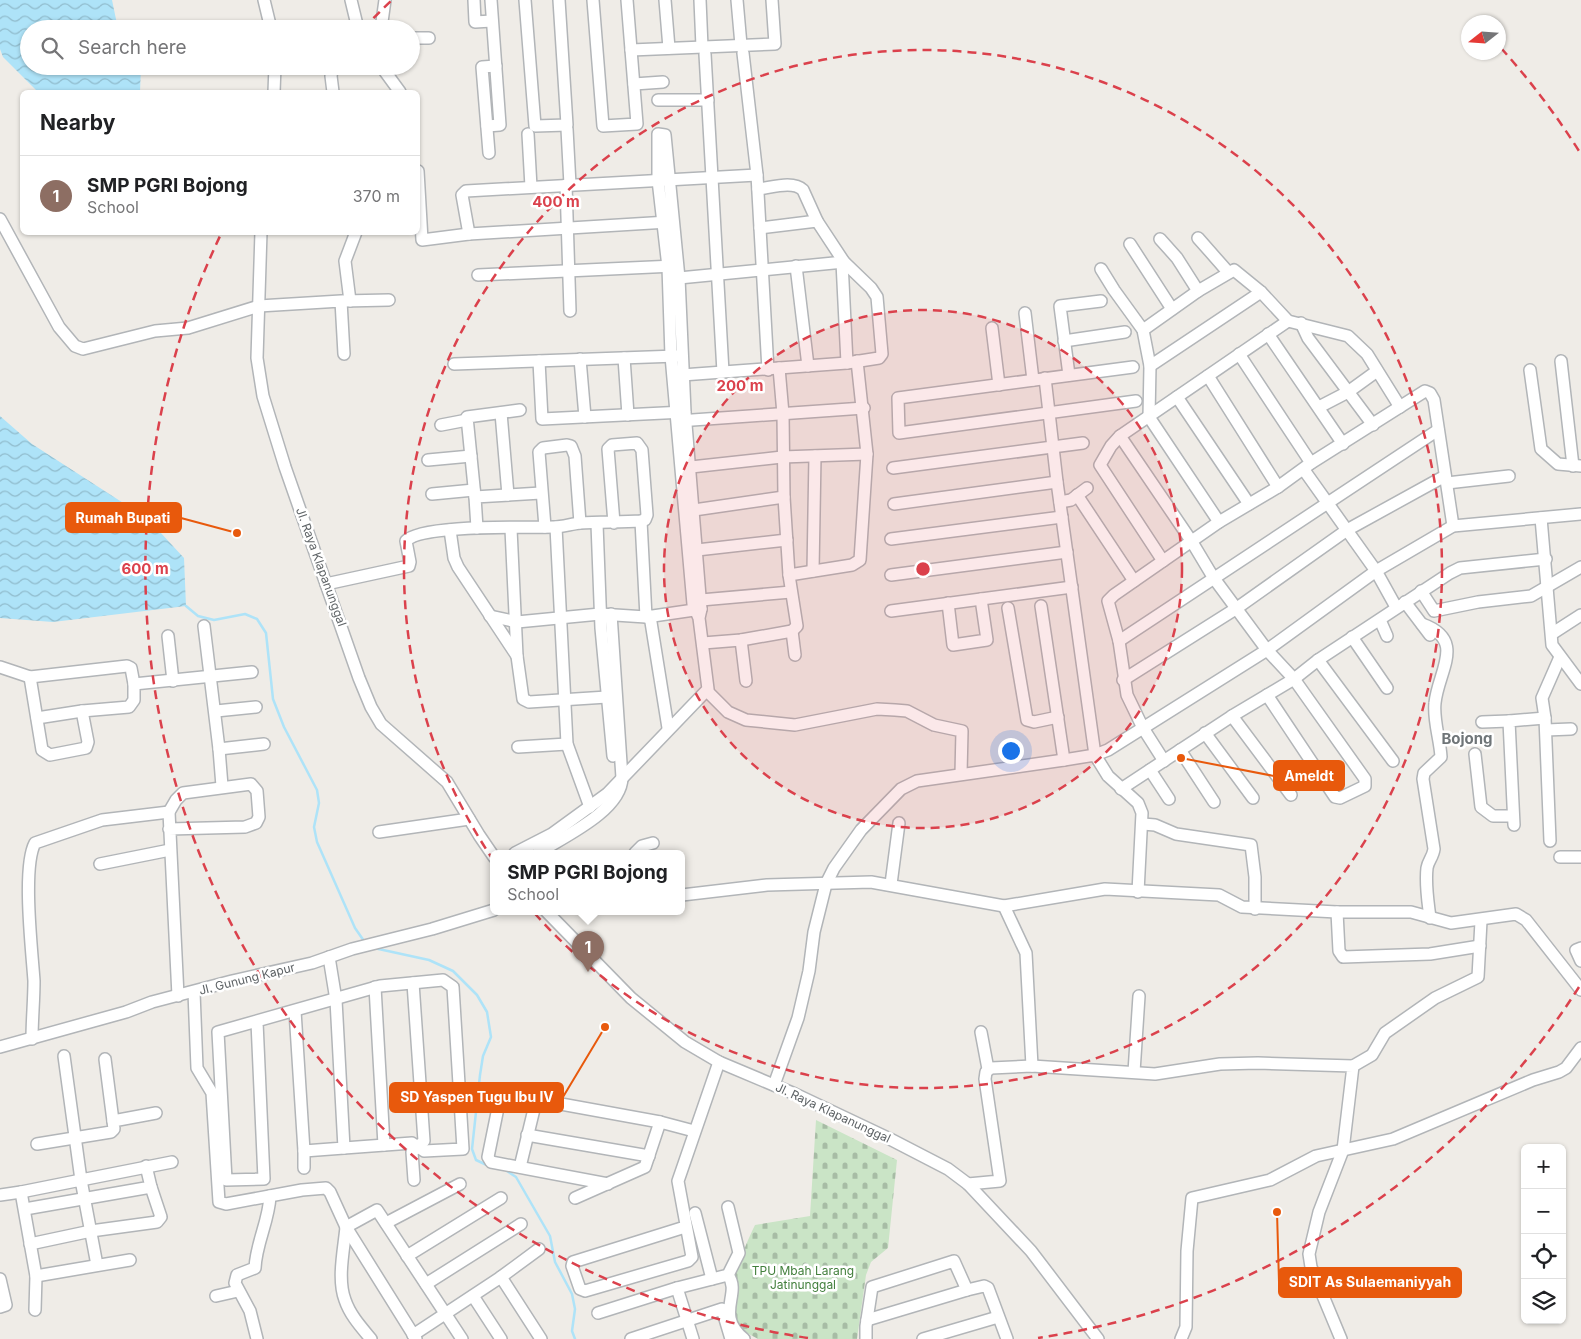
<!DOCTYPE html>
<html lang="en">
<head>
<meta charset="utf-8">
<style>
	body { margin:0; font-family:Inter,sans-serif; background:#f6f6f6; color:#202124 }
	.controls { position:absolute; right:15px; bottom:15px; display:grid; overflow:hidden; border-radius:8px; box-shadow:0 1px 4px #0004 }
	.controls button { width:45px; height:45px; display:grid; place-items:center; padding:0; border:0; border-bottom:1px solid #e0e0e0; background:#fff; color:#202124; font:25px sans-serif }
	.compass { position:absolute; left:1461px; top:15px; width:45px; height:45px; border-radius:50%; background:#fff; box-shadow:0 1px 4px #0004; rotate:253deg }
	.you { position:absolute; left:1010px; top:750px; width:18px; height:18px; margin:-12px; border:4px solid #fff; border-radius:50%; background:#1a73e8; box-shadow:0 0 0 8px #1a73e833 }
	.badge { display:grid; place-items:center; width:32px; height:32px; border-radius:50%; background:#db414c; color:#fff; font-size:16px; font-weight:700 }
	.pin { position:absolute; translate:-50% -41px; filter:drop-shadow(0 1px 2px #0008) }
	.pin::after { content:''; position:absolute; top:26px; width:18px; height:15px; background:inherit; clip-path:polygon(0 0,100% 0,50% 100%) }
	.popup { position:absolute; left:490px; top:850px; width:195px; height:65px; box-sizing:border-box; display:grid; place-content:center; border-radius:8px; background:#fff; filter:drop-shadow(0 1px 4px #0005); font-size:16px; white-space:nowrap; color:#757577 }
	.popup b { font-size:19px; color:#202124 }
	.popup::after { content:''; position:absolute; left:50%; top:100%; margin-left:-10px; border:10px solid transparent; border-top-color:#fff }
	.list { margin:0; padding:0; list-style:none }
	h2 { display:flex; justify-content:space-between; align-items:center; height:65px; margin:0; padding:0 20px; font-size:21px }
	h2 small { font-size:16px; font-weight:400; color:#757577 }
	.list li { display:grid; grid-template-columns:32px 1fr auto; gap:15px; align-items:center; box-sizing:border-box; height:80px; padding:0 20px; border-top:1px solid #e0e0e0 }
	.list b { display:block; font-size:19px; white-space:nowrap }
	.list p { margin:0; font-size:16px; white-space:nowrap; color:#757577 }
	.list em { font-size:16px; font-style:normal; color:#757577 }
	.icon { flex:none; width:28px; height:28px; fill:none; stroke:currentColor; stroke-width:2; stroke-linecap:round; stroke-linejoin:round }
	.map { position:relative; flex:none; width:1581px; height:1339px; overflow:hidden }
	.search { position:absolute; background:#fff; box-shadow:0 1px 4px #0004; left:20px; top:20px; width:400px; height:55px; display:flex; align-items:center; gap:12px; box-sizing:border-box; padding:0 18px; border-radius:28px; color:#757577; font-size:19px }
	.panel { position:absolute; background:#fff; box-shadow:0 1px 4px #0004; left:20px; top:90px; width:400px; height:145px; border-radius:8px }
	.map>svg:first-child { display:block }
	.cemetery { fill:url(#cemetery-stones) }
	.water { fill:url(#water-waves) }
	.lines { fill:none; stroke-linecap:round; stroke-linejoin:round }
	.stream { stroke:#aee3f8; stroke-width:2.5 }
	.minor-casing { stroke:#b2b5b8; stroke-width:14 }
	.minor { stroke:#fff; stroke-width:11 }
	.ring { fill:none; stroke:#db414c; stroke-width:2.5; stroke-dasharray:9 6 }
	.labels { text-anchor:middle; stroke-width:5; stroke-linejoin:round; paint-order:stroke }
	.street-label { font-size:12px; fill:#5e6366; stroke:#fff }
	.park-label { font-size:12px; fill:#427f3c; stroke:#fff }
	.quarter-label { font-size:15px; font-weight:bold; fill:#6f7578; stroke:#fff }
	.centre { fill:#db414c; stroke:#fff; stroke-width:2.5 }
	.ring-label { font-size:15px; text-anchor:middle; font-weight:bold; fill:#db414c; stroke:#fff; stroke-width:5; stroke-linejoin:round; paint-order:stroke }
	.leader { fill:none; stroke:#e8590c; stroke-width:2 }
	.callout-dot { fill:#e8590c; stroke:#fff; stroke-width:2 }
	.callout { fill:#e8590c; stroke:#e8590c; stroke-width:2 }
	.callout-label { font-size:14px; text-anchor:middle; font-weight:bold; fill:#fff }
</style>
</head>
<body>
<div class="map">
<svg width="1581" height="1339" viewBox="0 0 1581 1339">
	<defs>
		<pattern id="cemetery-stones" width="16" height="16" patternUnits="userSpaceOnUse" patternTransform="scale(1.25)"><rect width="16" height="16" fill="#cae4c6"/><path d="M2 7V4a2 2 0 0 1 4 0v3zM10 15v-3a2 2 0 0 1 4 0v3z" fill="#a7bca5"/></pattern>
		<pattern id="water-waves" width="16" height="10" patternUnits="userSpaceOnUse" patternTransform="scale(1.25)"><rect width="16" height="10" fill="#aee3f8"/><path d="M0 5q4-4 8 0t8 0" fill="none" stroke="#91bccd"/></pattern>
	</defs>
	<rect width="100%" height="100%" fill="#efece7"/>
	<path class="cemetery" d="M 816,1120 L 897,1160 L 888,1248 L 871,1262 L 866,1275 L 857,1339 L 758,1339 C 749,1334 738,1329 734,1319 C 723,1295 744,1248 755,1225 L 810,1216 Z"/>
	<g class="water">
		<path d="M 0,0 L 112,0 L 117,24 L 121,29 L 29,29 L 29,66 L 141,66 L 140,92 L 37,91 L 3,57 L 0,49 Z"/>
		<path d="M 0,416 L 32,444 L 148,519 L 184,558 L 186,606 L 53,622 L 0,618 Z"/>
	</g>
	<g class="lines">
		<g class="stream">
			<path d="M 186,606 L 198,616 L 214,620 L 245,614 L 257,619 L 266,633 L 273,699 L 284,727 L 317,790 L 319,803 L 314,827 L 317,842 L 355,928 L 364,941"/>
			<path d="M 374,948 L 429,960 L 453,971 L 477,995 L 487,1012 L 491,1037 L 483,1056 L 480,1075 L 472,1149 L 476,1160 L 491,1167"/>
			<path d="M 504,1169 L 516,1177 L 550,1236 L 555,1262 L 572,1294 L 575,1309 L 572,1331 L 575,1339"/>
		</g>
		<defs>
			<g id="minor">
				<path d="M 264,0 L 271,29"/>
				<path d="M 351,0 L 358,29"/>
				<path d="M 474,0 L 475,22 L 492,21"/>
				<path d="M 525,0 L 535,126 L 567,125 L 559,0"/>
				<path d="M 593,0 L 603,126 L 637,124 L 627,0"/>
				<path d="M 665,0 L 669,48"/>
				<path d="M 700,0 L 702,47"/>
				<path d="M 737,0 L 741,45"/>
				<path d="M 381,29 L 385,0"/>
				<path d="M 411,38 L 429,38"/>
				<path d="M 631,50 L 775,44 L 772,0"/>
				<path d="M 743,53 L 757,175 L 768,370"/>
				<path d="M 705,54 L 723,372"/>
				<path d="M 381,66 L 400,92"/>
				<path d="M 634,84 L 663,82"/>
				<path d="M 274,92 L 275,66"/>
				<path d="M 333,92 L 331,76 L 333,66"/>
				<path d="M 658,100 L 708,100"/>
				<path d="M 487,126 L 500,125 L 491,0"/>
				<path d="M 567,129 L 570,185"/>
				<path d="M 528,134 L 531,187"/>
				<path d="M 489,153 L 482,67 L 496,66"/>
				<path d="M 418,171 L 422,240 L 469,234 L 668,222"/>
				<path d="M 566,185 L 570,311"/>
				<path d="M 0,219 L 59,327 L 75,346 L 83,349 L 155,331 L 188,328 L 259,306 L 341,301 L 344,354"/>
				<path d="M 760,228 L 817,221"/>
				<path d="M 261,232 L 257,358 L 263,396 L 285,467 L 359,678 L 371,707 L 381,724 L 447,782 L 479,835 L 494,857"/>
				<path d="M 469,234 L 462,195 L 466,191 L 757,175"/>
				<path d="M 1198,238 L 1228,272"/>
				<path d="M 1160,239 L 1177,258 L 1198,291"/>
				<path d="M 1130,244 L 1172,309"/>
				<path d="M 842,262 L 847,363"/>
				<path d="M 796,266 L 808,366"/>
				<path d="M 1101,269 L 1114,290 L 1143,330 L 1150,366 L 1149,417 L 1219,522"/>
				<path d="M 478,275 L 674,266"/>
				<path d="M 679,278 L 844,262"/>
				<path d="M 343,301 L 389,300"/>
				<path d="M 350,301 L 345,261 L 356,232"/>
				<path d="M 1025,313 L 1033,380"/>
				<path d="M 1301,323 L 1308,338 L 1373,425"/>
				<path d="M 992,328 L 999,385"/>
				<path d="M 1143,330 L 1198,291 L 1234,270 L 1261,292 L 1288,321 L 1348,336 L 1367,354 L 1400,407"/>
				<path d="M 1268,334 L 1343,444"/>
				<path d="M 1064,341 L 1125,332"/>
				<path d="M 1239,354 L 1311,463"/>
				<path d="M 624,358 L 628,415"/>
				<path d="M 580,359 L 585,417"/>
				<path d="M 539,361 L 542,419 L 684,412"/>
				<path d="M 1561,361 L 1573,466"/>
				<path d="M 454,364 L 677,356"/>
				<path d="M 1150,366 L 1261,292"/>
				<path d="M 1133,367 L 898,398 L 899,433 L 1136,401"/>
				<path d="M 1530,370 L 1541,449 L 1558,464 L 1581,466"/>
				<path d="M 682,375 L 847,363 L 879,358 L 882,354 L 877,297 L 871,288 L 844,262 L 817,221 L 803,190 C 793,180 770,188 758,189"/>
				<path d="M 1069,375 L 1060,306 L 1101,301"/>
				<path d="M 1208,376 L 1278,487"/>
				<path d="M 1045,378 L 1057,482 L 1095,755 L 1108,776 L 1138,803 L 1142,813 L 1138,892"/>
				<path d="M 1177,397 L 1249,504"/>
				<path d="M 1319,407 L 1348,392 L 1377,371"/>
				<path d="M 501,413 L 508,495"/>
				<path d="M 678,421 L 864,408"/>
				<path d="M 441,425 L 467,420"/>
				<path d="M 1120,436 L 1192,542 L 1213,577 L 1267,650 L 1294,679 L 1365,779 L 1365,786 L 1340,798 L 1335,797 L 1267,695"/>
				<path d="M 428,460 L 471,456"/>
				<path d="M 691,467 L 782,457 L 867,454"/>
				<path d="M 893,468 L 1083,443"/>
				<path d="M 1304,470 L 1376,571 L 1396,607"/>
				<path d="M 1447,483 L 1509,476"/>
				<path d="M 432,494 L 474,490"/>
				<path d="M 1077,495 L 1134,581"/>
				<path d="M 475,497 L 467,417 L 520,410"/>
				<path d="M 1060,502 L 1071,500 L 1087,488"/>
				<path d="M 894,504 L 1057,482"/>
				<path d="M 694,510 L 784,497"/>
				<path d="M 1541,518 L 1552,645 L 1581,684"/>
				<path d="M 641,521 L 646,617"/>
				<path d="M 597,524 L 601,628 L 613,756"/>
				<path d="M 545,527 L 539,452 L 543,448 L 567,445 L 571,446 L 575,456 L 580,523"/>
				<path d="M 556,527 L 567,744 L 590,807"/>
				<path d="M 477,528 L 475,497 L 541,493"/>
				<path d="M 511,529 L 517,656 L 523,699 L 529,702 L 607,697"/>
				<path d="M 450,530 L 454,558 L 458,567 L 517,656"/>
				<path d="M 891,539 L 1062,517"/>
				<path d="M 697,550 L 787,540"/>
				<path d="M 1163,561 L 1100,465 L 1111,446 L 1120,436 L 1288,321"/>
				<path d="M 813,571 L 815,456"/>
				<path d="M 789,575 L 852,565 L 860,560 L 867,454 L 857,361"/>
				<path d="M 891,575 L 1067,552"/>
				<path d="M 326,584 L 409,566 L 410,562 L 406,541 C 421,524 527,528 553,527 C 562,527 571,524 580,523 C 600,522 620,522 641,521 L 645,520 L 647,515 L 642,450 L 637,443 L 612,445 L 608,449 L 614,523"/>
				<path d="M 1421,591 L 1434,611 L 1478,602 L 1531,596 L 1581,567"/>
				<path d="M 701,600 L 791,592"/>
				<path d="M 1405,602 L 1430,635"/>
				<path d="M 948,603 L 953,645 L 987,640 L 981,599"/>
				<path d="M 1041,606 L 1064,760"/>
				<path d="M 1008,608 L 1027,720 L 1034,722 L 1058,717"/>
				<path d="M 891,611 L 1072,587"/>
				<path d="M 490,616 L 517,622 L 600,614 L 646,617 L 701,609"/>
				<path d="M 650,616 L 668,728"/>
				<path d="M 1380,620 L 1387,636"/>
				<path d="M 1422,624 C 1467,640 1438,671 1435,703 C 1433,720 1440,739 1441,757 L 1424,773 L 1423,779 L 1434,849 C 1433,857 1428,861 1427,868 C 1425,885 1428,901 1430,918"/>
				<path d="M 204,626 L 219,749 L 264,744"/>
				<path d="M 792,631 L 795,655"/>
				<path d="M 1553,633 L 1581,615"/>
				<path d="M 168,636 L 173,681"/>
				<path d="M 1352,637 L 1387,688"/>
				<path d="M 741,640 L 746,681"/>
				<path d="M 1119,641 L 1438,430"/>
				<path d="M 703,643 L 741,640 L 792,631 L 797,626 L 789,575 L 784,497 L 783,414 L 779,368"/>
				<path d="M 1318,660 L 1393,761"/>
				<path d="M 0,667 L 30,677 L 127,666 L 131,668 L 134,684"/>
				<path d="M 30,677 L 42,750 L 50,755 L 86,748 L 88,742 L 82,711 L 129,707 L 134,700 L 134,684 L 252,672"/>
				<path d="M 1123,680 L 1237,608 L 1347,530 L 1445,476"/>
				<path d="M 707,691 L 728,712 L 746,720 L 795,725 L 877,709 L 895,710 L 907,711 L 934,725 L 962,731 L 961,774"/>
				<path d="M 216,711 L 256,707"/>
				<path d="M 1232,716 L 1291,795"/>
				<path d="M 37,718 L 82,711"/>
				<path d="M 1482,722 L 1509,721"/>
				<path d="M 1546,730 L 1571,729"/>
				<path d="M 1205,733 L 1253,798"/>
				<path d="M 518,747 L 567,744"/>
				<path d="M 219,749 L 222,786"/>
				<path d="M 1180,750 L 1214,802"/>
				<path d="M 1475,754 L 1481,807 L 1493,816 L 1513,816"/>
				<path d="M 1164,761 L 1143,728 L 1127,695 L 1119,641 L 1108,601 L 1114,595 L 1219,522 L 1278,487 L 1311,463 L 1425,391 L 1430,393 L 1434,400 L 1453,526"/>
				<path d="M 1150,770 L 1169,799"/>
				<path d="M 1121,789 L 1232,716 L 1294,679 L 1318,660 L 1450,573 L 1460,568 L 1546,559"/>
				<path d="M 1143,824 L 1155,825 L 1176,834 L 1251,845 L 1255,877 L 1255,909"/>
				<path d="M 1514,825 L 1509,721 L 1545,718"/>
				<path d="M 169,829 L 245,827 L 256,823 L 259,817 L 257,791 L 251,784 L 183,793 L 176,800 L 169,812 L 178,996"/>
				<path d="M 379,832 L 469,819"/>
				<path d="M 1550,841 L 1545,718 L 1542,698 L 1560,657"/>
				<path d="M 515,853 L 552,834 L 607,794 L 708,689 L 699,618 L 701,609 L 685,412 L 679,278 L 665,135 L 658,134 L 658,180 L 668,267 L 671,356 L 693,604 L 699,618"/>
				<path d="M 538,853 C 563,837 621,811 622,778 L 611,614"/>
				<path d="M 635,853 L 642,846 L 653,843"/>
				<path d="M 1560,857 L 1581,857"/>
				<path d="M 100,864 L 170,850"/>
				<path d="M 891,884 L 899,823"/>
				<path d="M 682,895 L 767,885 L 871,882 L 1004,906 L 1105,889 L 1219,895 L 1242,907 L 1337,912 L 1411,912 L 1451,923 L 1516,914 L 1526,920 L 1581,990"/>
				<path d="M 1004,906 L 1026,953 L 1032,1066"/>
				<path d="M 546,911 L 631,998 L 685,1042 L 719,1062 L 795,1094 L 890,1139 L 948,1169 L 968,1184 L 1031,1251 L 1098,1339"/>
				<path d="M 1337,912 L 1339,951 L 1343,957 L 1430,954 L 1480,946"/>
				<path d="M 1581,948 L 1576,950 L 1581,961"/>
				<path d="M 413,983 L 424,1141 L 412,1152 L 414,1180"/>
				<path d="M 375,987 L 384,1145"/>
				<path d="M 194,992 L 197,1068 L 212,1093 L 219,1202 L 226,1204 L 302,1190 L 326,1188 L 330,1192 L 346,1227 L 416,1339"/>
				<path d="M 295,1011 L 304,1151 L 344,1148 L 336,1000 L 329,957"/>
				<path d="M 257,1022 L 264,1179 L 226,1180 L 218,1032 L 380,986 L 443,980 L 453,987 L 463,1149 L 424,1151 L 412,1143 L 344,1148"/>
				<path d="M 981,1032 L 988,1069"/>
				<path d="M 32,1039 C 32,1020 34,1000 34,981 C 32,951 22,867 35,843 L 102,820 L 169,812"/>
				<path d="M 0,1047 L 126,1012 L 152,1002 L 232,981 L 312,963 L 352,949 L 432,929 L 494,910"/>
				<path d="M 64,1056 L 81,1180 L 172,1162"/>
				<path d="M 105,1059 L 113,1121"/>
				<path d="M 1353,1066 L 1372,1055 L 1385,1033 L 1435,998 L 1478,977 L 1481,921"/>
				<path d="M 1134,1072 L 1139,996"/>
				<path d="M 774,1085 L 798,1018 L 809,971 L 814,932 L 826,884 L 834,868 L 861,830 L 901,789 L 917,781 L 1064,760 L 1095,755 L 1108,750 L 1267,650 L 1376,571 L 1453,526 L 1581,514"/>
				<path d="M 501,1093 L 488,1157 L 491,1162 L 608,1184"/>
				<path d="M 527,1135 L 649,1156"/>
				<path d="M 37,1144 L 111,1132 L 114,1129 L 113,1121 L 156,1113"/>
				<path d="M 304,1151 L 304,1168"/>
				<path d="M 520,1167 L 535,1105 L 539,1100 L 660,1122 L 694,1131"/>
				<path d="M 968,1184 L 1000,1181 L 985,1079 L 986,1072 L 991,1068 L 1032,1066 L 1155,1074 L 1220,1064 L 1258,1063 L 1353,1066 L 1343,1150 L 1319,1212 L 1309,1254 L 1311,1267 L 1341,1339"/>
				<path d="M 0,1195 L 21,1192"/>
				<path d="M 575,1198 L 645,1167 L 660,1122"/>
				<path d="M 25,1209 L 151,1187 L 146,1166"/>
				<path d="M 695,1213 L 712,1279"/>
				<path d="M 386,1223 L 460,1184"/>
				<path d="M 685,1227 L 573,1262 L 572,1266 L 580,1289 L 585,1291 L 688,1261 L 692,1257 L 678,1181 L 719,1062"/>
				<path d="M 30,1244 L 91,1231 L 157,1222 L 161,1217 L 151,1187"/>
				<path d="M 407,1256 L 501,1198"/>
				<path d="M 728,1275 C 742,1294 714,1314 744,1339"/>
				<path d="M 36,1276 L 130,1260"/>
				<path d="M 501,1277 L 539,1249"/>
				<path d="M 0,1279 L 6,1305 L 0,1307"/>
				<path d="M 426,1284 L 521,1224"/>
				<path d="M 216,1296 L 238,1291"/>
				<path d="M 473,1296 L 501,1339"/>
				<path d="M 35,1310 L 36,1276 L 21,1192 L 81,1180 L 97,1265"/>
				<path d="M 598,1313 L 677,1288"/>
				<path d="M 867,1320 L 967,1290"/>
				<path d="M 413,1335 L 501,1277 L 541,1339"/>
				<path d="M 257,1339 L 250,1311 L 235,1283 L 237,1275 L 255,1268 C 256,1243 269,1221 270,1196"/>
				<path d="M 371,1339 C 361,1327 350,1315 345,1300 C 337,1279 344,1249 346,1227 L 377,1210 L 462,1339"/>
				<path d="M 631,1339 L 722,1309 L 731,1339"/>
				<path d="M 693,1339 L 677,1288 L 728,1275 L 739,1253 L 728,1207"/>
				<path d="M 866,1339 L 866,1326 L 872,1287 L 954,1261 L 967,1290 L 984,1286 L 988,1288 L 1007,1339"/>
				<path d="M 923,1339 L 998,1317"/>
				<path d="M 1181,1339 L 1186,1327 L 1187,1251 L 1192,1198 L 1270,1180 L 1316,1156 L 1393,1139 L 1533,1080 L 1559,1072 L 1566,1068 L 1581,1048"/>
			</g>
		</defs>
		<use href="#minor" class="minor-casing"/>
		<use href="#minor" class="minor"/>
	</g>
	<circle cx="923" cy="569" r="259" fill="#db414c" fill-opacity=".12"/>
	<g class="ring">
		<circle cx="923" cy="569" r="259"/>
		<circle cx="923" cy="569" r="519"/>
		<path d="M1579 987A778 778 0 0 1 1038 1338M808 1338A778 778 0 0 1 221 234M363 29A778 778 0 0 1 392 0M1501 48A778 778 0 0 1 1579 151"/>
	</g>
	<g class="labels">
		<g class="street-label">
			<text transform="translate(321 567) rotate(70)" y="4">Jl. Raya Klapanunggal</text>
			<text transform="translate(247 979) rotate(-14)" y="4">Jl. Gunung Kapur</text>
			<text transform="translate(833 1113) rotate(25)" y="4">Jl. Raya Klapanunggal</text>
		</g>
		<g class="park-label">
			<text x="803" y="1275">TPU Mbah Larang<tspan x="803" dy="14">Jatinunggal</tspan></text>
		</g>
		<g class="quarter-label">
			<text x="1467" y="744">Bojong</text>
		</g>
	</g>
	<circle cx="923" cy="569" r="8" class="centre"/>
	<g class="ring-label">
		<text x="556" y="207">400 m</text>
		<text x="740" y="391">200 m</text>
		<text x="145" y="574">600 m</text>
	</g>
	<path class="leader" d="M237 533L181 518M1181 758L1274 776M605 1027L563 1097M1277 1212L1279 1282"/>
	<g class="callout-dot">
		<circle cx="237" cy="533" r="5"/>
		<circle cx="1181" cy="758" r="5"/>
		<circle cx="605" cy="1027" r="5"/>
		<circle cx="1277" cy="1212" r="5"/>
	</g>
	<g class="callout">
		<rect x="66" y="503" width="115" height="29" rx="5"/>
		<rect x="1274" y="761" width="70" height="29" rx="5"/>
		<rect x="390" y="1083" width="173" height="29" rx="5"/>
		<rect x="1279" y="1268" width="182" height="29" rx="5"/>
	</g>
	<g class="callout-label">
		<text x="123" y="523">Rumah Bupati</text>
		<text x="1309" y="781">Ameldt</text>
		<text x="477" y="1102">SD Yaspen Tugu Ibu IV</text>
		<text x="1370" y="1287">SDIT As Sulaemaniyyah</text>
	</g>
</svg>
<div class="controls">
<button>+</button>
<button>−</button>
<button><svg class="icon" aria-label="locate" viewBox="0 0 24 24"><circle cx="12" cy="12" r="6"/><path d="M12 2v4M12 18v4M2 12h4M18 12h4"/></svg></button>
<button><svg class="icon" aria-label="layers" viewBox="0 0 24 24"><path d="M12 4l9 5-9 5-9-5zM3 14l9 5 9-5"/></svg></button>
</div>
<svg class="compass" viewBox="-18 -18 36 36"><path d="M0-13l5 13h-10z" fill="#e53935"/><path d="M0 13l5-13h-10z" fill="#757577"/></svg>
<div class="you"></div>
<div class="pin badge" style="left:588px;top:972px;background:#8d6e63">1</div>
<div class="popup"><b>SMP PGRI Bojong</b>School</div>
<div class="search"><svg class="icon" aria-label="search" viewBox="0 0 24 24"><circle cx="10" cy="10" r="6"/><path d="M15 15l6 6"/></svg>Search here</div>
<section class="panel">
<h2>Nearby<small></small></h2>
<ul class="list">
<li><span class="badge" style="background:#8d6e63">1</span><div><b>SMP PGRI Bojong</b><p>School</p></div><em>370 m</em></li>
</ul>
</section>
</div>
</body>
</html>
